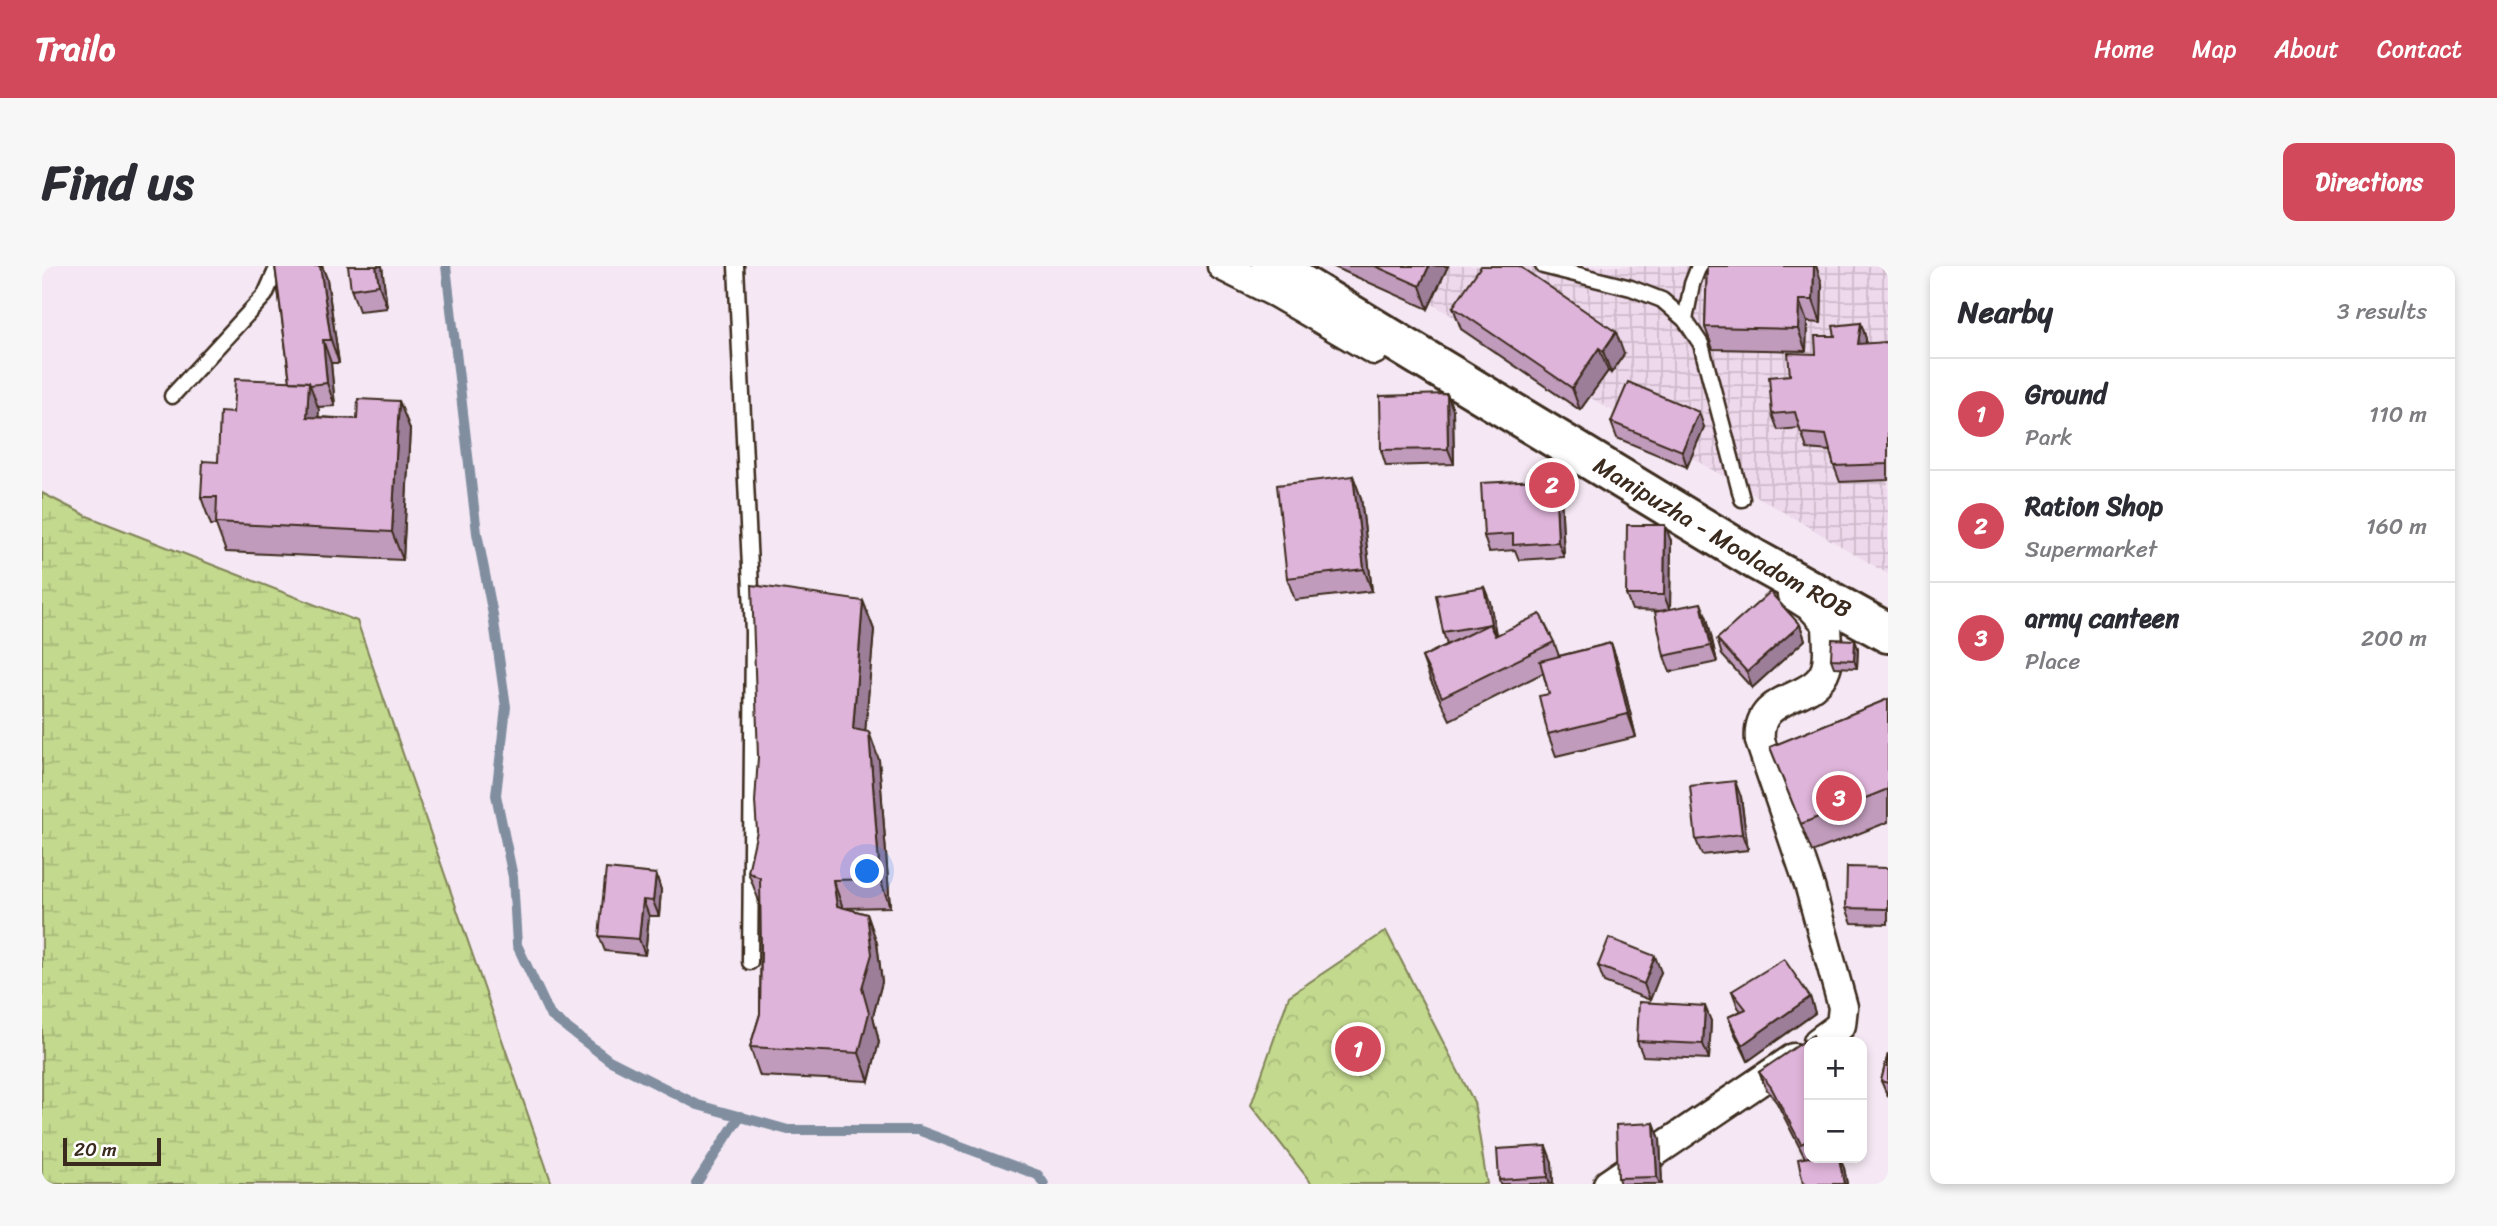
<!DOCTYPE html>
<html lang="en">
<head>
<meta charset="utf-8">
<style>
	body { margin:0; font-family:Sriracha,sans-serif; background:#f7f7f7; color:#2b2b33 }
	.controls { position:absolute; right:21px; bottom:21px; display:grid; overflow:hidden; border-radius:14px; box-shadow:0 4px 10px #0003 }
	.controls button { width:63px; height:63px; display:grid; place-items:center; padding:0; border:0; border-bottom:2px solid #e1e1e2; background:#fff; color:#2b2b33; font:35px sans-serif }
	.scale { position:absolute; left:21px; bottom:18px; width:98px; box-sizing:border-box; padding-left:7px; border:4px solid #3b2a1e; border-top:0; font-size:19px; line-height:24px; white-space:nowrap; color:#3b2a1e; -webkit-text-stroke:5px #fff; paint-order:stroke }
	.you { position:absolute; left:826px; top:606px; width:24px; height:24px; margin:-18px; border:5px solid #fff; border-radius:50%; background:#1a73e8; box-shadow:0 0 0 10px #1a73e833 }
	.badge { display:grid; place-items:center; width:46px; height:46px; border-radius:50%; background:#d1495b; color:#fff; font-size:23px; font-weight:700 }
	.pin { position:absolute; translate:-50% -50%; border:4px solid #fff; box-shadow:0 2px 7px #0006 }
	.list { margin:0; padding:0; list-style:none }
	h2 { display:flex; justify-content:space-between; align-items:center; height:91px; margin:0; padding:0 28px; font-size:30px }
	h2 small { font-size:23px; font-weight:400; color:#7c7c81 }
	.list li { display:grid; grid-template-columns:46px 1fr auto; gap:21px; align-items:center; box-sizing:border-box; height:112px; padding:0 28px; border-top:2px solid #e1e1e2 }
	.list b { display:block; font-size:26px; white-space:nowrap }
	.list p { margin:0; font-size:23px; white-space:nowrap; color:#7c7c81 }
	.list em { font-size:23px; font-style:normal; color:#7c7c81 }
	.map { position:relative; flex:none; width:1846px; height:918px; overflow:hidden; border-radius:14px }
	header { display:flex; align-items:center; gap:42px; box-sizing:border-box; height:98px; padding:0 35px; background:#d1495b; color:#fff }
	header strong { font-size:33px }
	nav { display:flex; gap:38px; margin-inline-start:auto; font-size:24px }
	.intro { display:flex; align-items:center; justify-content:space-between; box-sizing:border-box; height:168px; padding:0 42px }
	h1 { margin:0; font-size:49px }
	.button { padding:18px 32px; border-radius:14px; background:#d1495b; color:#fff; font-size:24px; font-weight:700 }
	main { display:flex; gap:42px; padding:0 42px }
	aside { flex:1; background:#fff; border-radius:14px; box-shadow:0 4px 10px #0003 }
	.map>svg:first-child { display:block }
	.industrial { fill:url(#industrial-grid) }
	.wetland { fill:url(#wetland-marsh); stroke:#7f8256; stroke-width:2 }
	.park { fill:url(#park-crowns); stroke:#7f8256; stroke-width:2 }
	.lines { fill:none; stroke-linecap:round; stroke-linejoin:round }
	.stream { stroke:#808ea0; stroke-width:10 }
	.service-casing { stroke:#3b2a1e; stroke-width:19 }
	.minor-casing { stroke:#3b2a1e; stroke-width:33 }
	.secondary-casing { stroke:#3b2a1e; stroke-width:44 }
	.service { stroke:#fff; stroke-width:14 }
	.minor { stroke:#fff; stroke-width:28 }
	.secondary { stroke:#fff; stroke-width:38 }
	.wall { fill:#c09bbb; stroke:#3b2a1e; stroke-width:2 }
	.shaded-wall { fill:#9c7e99; stroke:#3b2a1e; stroke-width:2 }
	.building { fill:#dfb4da; stroke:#3b2a1e; stroke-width:2 }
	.labels { text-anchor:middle; stroke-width:7; stroke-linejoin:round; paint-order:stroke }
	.street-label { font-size:24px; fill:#3b2a1e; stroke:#fff }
</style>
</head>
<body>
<header>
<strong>Trailo</strong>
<nav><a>Home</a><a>Map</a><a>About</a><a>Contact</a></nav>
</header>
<div class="intro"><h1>Find us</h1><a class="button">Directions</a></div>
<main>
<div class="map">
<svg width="1846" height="918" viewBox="0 0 1846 918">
	<defs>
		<pattern id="industrial-grid" width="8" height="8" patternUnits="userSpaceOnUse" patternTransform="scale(1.75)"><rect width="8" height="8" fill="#eed8ec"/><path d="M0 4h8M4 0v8" fill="none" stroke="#cdbaca"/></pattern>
		<pattern id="wetland-marsh" width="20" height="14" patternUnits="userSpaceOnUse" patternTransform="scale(1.75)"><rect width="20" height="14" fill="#c3d98e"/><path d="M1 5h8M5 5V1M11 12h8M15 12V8" fill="none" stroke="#a8ba7a"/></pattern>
		<pattern id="park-crowns" width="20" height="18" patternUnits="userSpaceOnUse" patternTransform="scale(1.75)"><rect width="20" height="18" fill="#c3d98e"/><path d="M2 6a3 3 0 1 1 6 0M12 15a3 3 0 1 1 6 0" fill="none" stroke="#a8ba7a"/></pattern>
	</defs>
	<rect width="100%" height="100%" fill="#f5e8f4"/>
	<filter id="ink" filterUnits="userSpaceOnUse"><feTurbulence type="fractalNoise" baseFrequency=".0143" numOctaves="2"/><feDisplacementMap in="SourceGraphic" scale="14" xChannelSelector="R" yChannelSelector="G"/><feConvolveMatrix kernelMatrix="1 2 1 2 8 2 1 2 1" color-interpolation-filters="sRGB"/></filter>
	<g filter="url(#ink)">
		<path class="industrial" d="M 1326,0 L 1846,0 L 1846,308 Z"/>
		<path class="wetland" d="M 0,227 L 45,250 L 315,355 L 510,918 L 0,918 Z"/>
		<path class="park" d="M 1344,665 L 1432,836 L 1445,918 L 1270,918 L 1209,839 L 1247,730 Z"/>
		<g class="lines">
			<g class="stream">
				<path d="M 404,0 L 435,267 L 451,349 L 464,441 L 454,529 L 471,611 L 475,679 L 508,749 L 567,794 L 656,839 L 746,864 L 876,864 L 996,909 L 1002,918"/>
				<path d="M 654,918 L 698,850"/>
			</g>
			<defs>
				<g id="service">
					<path d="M 694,0 L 711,366 L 708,696"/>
					<path d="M 1501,0 L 1589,22 L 1620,34 L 1643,54 L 1659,78 L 1700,233"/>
					<path d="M 1643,54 L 1650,18 L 1657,0"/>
					<path d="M 130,130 L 223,29 L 236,0"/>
				</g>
				<g id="minor">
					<path d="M 1180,0 L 1234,27 L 1332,84"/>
					<path d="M 1750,329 L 1769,341 L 1785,358 C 1785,372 1788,389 1784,402 C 1773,438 1713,425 1718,475 L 1768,621 L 1801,741 L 1799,759 L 1776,776"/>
					<path d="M 1566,918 L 1752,792"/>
				</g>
				<g id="secondary">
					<path id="s1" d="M 1229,0 L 1714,294 L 1846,367"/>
				</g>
			</defs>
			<use href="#service" class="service-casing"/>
			<use href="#minor" class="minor-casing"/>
			<use href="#secondary" class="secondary-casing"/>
			<use href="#service" class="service"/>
			<use href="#minor" class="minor"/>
			<use href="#secondary" class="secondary"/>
		</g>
		<g class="wall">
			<path d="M 233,0 L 280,0 L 285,13 L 297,97 L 289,97 L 293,140 L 276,141 L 276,151 L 315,153 L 357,135 L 368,163 L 361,294 L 184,286 L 174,259 L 169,259 L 159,231 L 176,196 L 191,147 L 248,115 Z"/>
			<path d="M 340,0 L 345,42 L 317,45 L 309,23 Z"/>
			<path d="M 1290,0 L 1406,0 L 1386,43 Z"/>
			<path d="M 1665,0 L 1774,0 L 1780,18 L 1779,57 L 1765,56 L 1764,85 L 1671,83 L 1663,61 Z"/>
			<path d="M 1411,41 L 1582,88 L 1569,107 L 1566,105 L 1538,144 L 1419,63 Z"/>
			<path d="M 1819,57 L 1824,73 L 1824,78 L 1846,76 L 1846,214 L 1798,216 L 1792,200 L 1788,185 L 1765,183 L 1758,162 L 1736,164 L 1730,148 L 1748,109 L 1774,88 L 1793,70 Z"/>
			<path d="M 1405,128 L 1411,144 L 1412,198 L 1344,200 L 1339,184 Z"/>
			<path d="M 1569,156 L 1662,161 L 1645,201 L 1575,172 Z"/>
			<path d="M 1311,210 L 1319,232 L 1330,325 L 1253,334 L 1245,312 Z"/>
			<path d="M 1513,213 L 1519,229 L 1522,291 L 1477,294 L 1473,284 L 1447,286 L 1442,270 Z"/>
			<path d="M 1629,275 L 1628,343 L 1665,352 L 1675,396 L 1628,406 L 1622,390 L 1621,345 L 1590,344 L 1584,329 Z"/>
			<path d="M 1442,321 L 1448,336 L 1454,370 L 1512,376 L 1517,390 L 1569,377 L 1577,400 L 1594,471 L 1514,490 L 1506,468 L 1507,428 L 1501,407 L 1408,454 L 1388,413 L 1380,391 L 1405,379 L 1401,366 Z"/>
			<path d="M 821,335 L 832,364 L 823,465 L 837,494 L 848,641 L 803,642 L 825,648 L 835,677 L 840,716 L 831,750 L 837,776 L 827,815 L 718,810 L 708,781 L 718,748 L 719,635 L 717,635 L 706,606 Z"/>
			<path d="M 1758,359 L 1763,374 L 1710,422 L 1680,389 L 1675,373 Z"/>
			<path d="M 1816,382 L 1815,402 L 1792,401 L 1789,393 Z"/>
			<path d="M 1846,433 L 1846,556 L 1770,586 L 1728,481 Z"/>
			<path d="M 1699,531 L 1706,584 L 1660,589 L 1654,574 Z"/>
			<path d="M 1846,602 L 1846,658 L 1810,657 L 1804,642 Z"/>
			<path d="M 614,608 L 619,624 L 617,650 L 607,650 L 603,689 L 563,685 L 557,670 Z"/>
			<path d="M 1556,700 L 1619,706 L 1608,734 L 1562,716 Z"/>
			<path d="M 1690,725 L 1768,731 L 1773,747 L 1706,795 L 1692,766 L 1686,751 L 1699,745 L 1696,741 Z"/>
			<path d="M 1669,755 L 1667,793 L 1601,790 L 1595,775 Z"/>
			<path d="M 1767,776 L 1767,892 L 1802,902 L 1805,918 L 1761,918 L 1763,892 L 1735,837 L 1723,821 L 1717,806 Z"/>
			<path d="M 1846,788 L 1846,831 L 1839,815 Z"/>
			<path d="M 1612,857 L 1618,873 L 1620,918 L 1578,918 L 1576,912 Z"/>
			<path d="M 1510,896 L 1511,918 L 1458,918 L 1457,914 Z"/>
		</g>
		<g class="shaded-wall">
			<path d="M 278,0 L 280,0 L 285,13 L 297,97 L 289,74 Z"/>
			<path d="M 334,0 L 340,0 L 345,42 L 337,19 Z"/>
			<path d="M 1387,0 L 1406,0 L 1386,43 L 1378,20 Z"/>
			<path d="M 1772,0 L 1774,0 L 1780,18 L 1779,57 L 1771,34 Z"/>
			<path d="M 1757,34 L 1765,56 L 1764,85 L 1756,63 Z"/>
			<path d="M 1819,57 L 1824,73 L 1822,94 L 1816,78 Z"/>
			<path d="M 1574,66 L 1582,88 L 1569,107 L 1561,85 Z"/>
			<path d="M 281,74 L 289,97 L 293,140 L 285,117 Z"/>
			<path d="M 1557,82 L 1566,105 L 1538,144 L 1530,122 Z"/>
			<path d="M 267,116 L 277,144 L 275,179 L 265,151 Z"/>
			<path d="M 1405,128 L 1411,144 L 1412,198 L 1406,183 Z"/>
			<path d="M 357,135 L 368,163 L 361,294 L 350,266 Z"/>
			<path d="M 1657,146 L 1662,161 L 1645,201 L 1640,185 Z"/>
			<path d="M 1311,210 L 1319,232 L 1330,325 L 1322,303 Z"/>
			<path d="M 1513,213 L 1519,229 L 1522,291 L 1516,276 Z"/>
			<path d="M 1623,259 L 1629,275 L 1628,345 L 1622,329 Z"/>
			<path d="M 1442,321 L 1448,336 L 1455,373 L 1449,358 Z"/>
			<path d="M 821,335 L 832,364 L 821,491 L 811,463 Z"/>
			<path d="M 1659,337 L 1665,352 L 1675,396 L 1669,380 Z"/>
			<path d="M 1758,359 L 1763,374 L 1710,422 L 1705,406 Z"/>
			<path d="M 1813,374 L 1816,382 L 1815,402 L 1812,394 Z"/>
			<path d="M 1569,377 L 1577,400 L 1594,471 L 1586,448 Z"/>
			<path d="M 827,466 L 837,494 L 848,641 L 838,613 Z"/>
			<path d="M 1693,515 L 1699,531 L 1706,584 L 1700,568 Z"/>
			<path d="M 614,608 L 619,624 L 617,650 L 611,635 Z"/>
			<path d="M 791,614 L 801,642 L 795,640 Z"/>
			<path d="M 601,634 L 607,650 L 603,689 L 597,673 Z"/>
			<path d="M 825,648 L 835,677 L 840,716 L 831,750 L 837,776 L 827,815 L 817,787 Z"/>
			<path d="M 1613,690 L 1619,706 L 1608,734 L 1602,718 Z"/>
			<path d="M 1768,731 L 1773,747 L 1706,795 L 1700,779 Z"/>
			<path d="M 1663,740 L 1669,755 L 1667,793 L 1661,778 Z"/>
			<path d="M 1612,857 L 1618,873 L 1620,918 L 1618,918 L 1615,911 Z"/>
			<path d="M 1504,880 L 1510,896 L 1511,918 L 1508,918 L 1506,911 Z"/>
			<path d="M 1797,892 L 1798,892 L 1802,902 L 1805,918 L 1802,918 Z"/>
		</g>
		<g class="building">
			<path d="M 233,0 L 278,0 L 289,74 L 281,74 L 285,117 L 268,119 L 267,116 L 248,115 Z"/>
			<path d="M 306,0 L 334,0 L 337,19 L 309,23 Z"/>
			<path d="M 1333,0 L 1387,0 L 1378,20 Z"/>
			<path d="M 1439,0 L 1477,0 L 1574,66 L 1561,85 L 1557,82 L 1530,122 L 1411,41 Z"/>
			<path d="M 1665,0 L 1772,0 L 1771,34 L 1757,34 L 1756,63 L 1663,61 Z"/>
			<path d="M 1819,57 L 1816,78 L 1846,76 L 1846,198 L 1792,200 L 1784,169 L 1759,167 L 1753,146 L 1730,148 L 1727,111 L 1748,109 L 1746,87 L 1774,88 L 1773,70 L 1793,70 L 1791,60 Z"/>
			<path d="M 193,113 L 267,116 L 265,151 L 315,153 L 316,133 L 357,135 L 350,266 L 174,257 L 175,231 L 159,231 L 161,195 L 176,196 L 178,146 L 191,147 Z"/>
			<path d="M 1586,116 L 1657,146 L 1640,185 L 1569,156 Z"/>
			<path d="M 1405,128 L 1406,183 L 1339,184 L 1338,130 Z"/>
			<path d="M 1311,210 L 1322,303 L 1245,312 L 1235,219 Z"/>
			<path d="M 1513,213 L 1516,276 L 1471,279 L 1471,268 L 1442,270 L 1439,217 Z"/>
			<path d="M 1585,259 L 1623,259 L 1622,329 L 1584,329 Z"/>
			<path d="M 710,319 L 821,335 L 811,463 L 827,466 L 838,613 L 791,614 L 795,640 L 825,648 L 830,688 L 820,722 L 827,747 L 817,787 L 708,781 L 718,748 L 719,684 L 718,612 L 706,606 L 715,565 L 713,536 L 716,491 Z"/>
			<path d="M 1442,321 L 1449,358 L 1401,366 L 1394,329 Z"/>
			<path d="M 1728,326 L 1758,359 L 1705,406 L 1675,373 Z"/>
			<path d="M 1659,337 L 1669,380 L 1622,390 L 1613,346 Z"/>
			<path d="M 1498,348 L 1512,376 L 1400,431 L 1380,391 L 1447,358 L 1453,370 Z"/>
			<path d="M 1790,373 L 1813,374 L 1812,394 L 1789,393 Z"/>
			<path d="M 1569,377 L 1586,448 L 1506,468 L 1497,430 L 1507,428 L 1498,395 Z"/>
			<path d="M 1846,433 L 1846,523 L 1759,558 L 1728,481 Z"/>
			<path d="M 1693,515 L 1700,568 L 1654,574 L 1648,520 Z"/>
			<path d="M 1805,601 L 1846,602 L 1846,643 L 1804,642 Z"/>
			<path d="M 564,603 L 614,608 L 611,635 L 601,634 L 597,673 L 557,670 Z"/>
			<path d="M 1567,672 L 1613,690 L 1602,718 L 1556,700 Z"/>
			<path d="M 1742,693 L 1768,731 L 1700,779 L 1686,751 L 1704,743 L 1690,725 Z"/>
			<path d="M 1597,736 L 1663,740 L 1661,778 L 1595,775 Z"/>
			<path d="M 1771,769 L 1774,776 L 1767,776 L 1767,874 L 1759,878 L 1729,821 L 1717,806 Z"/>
			<path d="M 1846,788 L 1846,817 L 1839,815 Z"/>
			<path d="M 1612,857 L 1615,911 L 1576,912 L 1574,859 Z"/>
			<path d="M 1504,880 L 1506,911 L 1457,914 L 1455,883 Z"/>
			<path d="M 1767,891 L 1797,892 L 1802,918 L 1761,918 L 1756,893 Z"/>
		</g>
	</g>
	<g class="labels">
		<g class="street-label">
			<text dy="8" stroke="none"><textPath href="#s1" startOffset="527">Manipuzha - Mooladom ROB</textPath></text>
		</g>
	</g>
</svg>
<div class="controls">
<button>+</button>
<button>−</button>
</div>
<div class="scale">20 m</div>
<div class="you"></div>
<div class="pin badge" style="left:1316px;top:783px">1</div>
<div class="pin badge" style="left:1510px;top:219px">2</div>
<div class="pin badge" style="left:1797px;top:532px">3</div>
</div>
<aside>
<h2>Nearby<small>3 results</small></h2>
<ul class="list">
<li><span class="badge">1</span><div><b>Ground</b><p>Park</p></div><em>110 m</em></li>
<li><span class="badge">2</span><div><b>Ration Shop</b><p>Supermarket</p></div><em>160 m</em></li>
<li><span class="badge">3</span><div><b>army canteen</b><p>Place</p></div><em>200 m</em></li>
</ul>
</aside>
</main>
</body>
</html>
